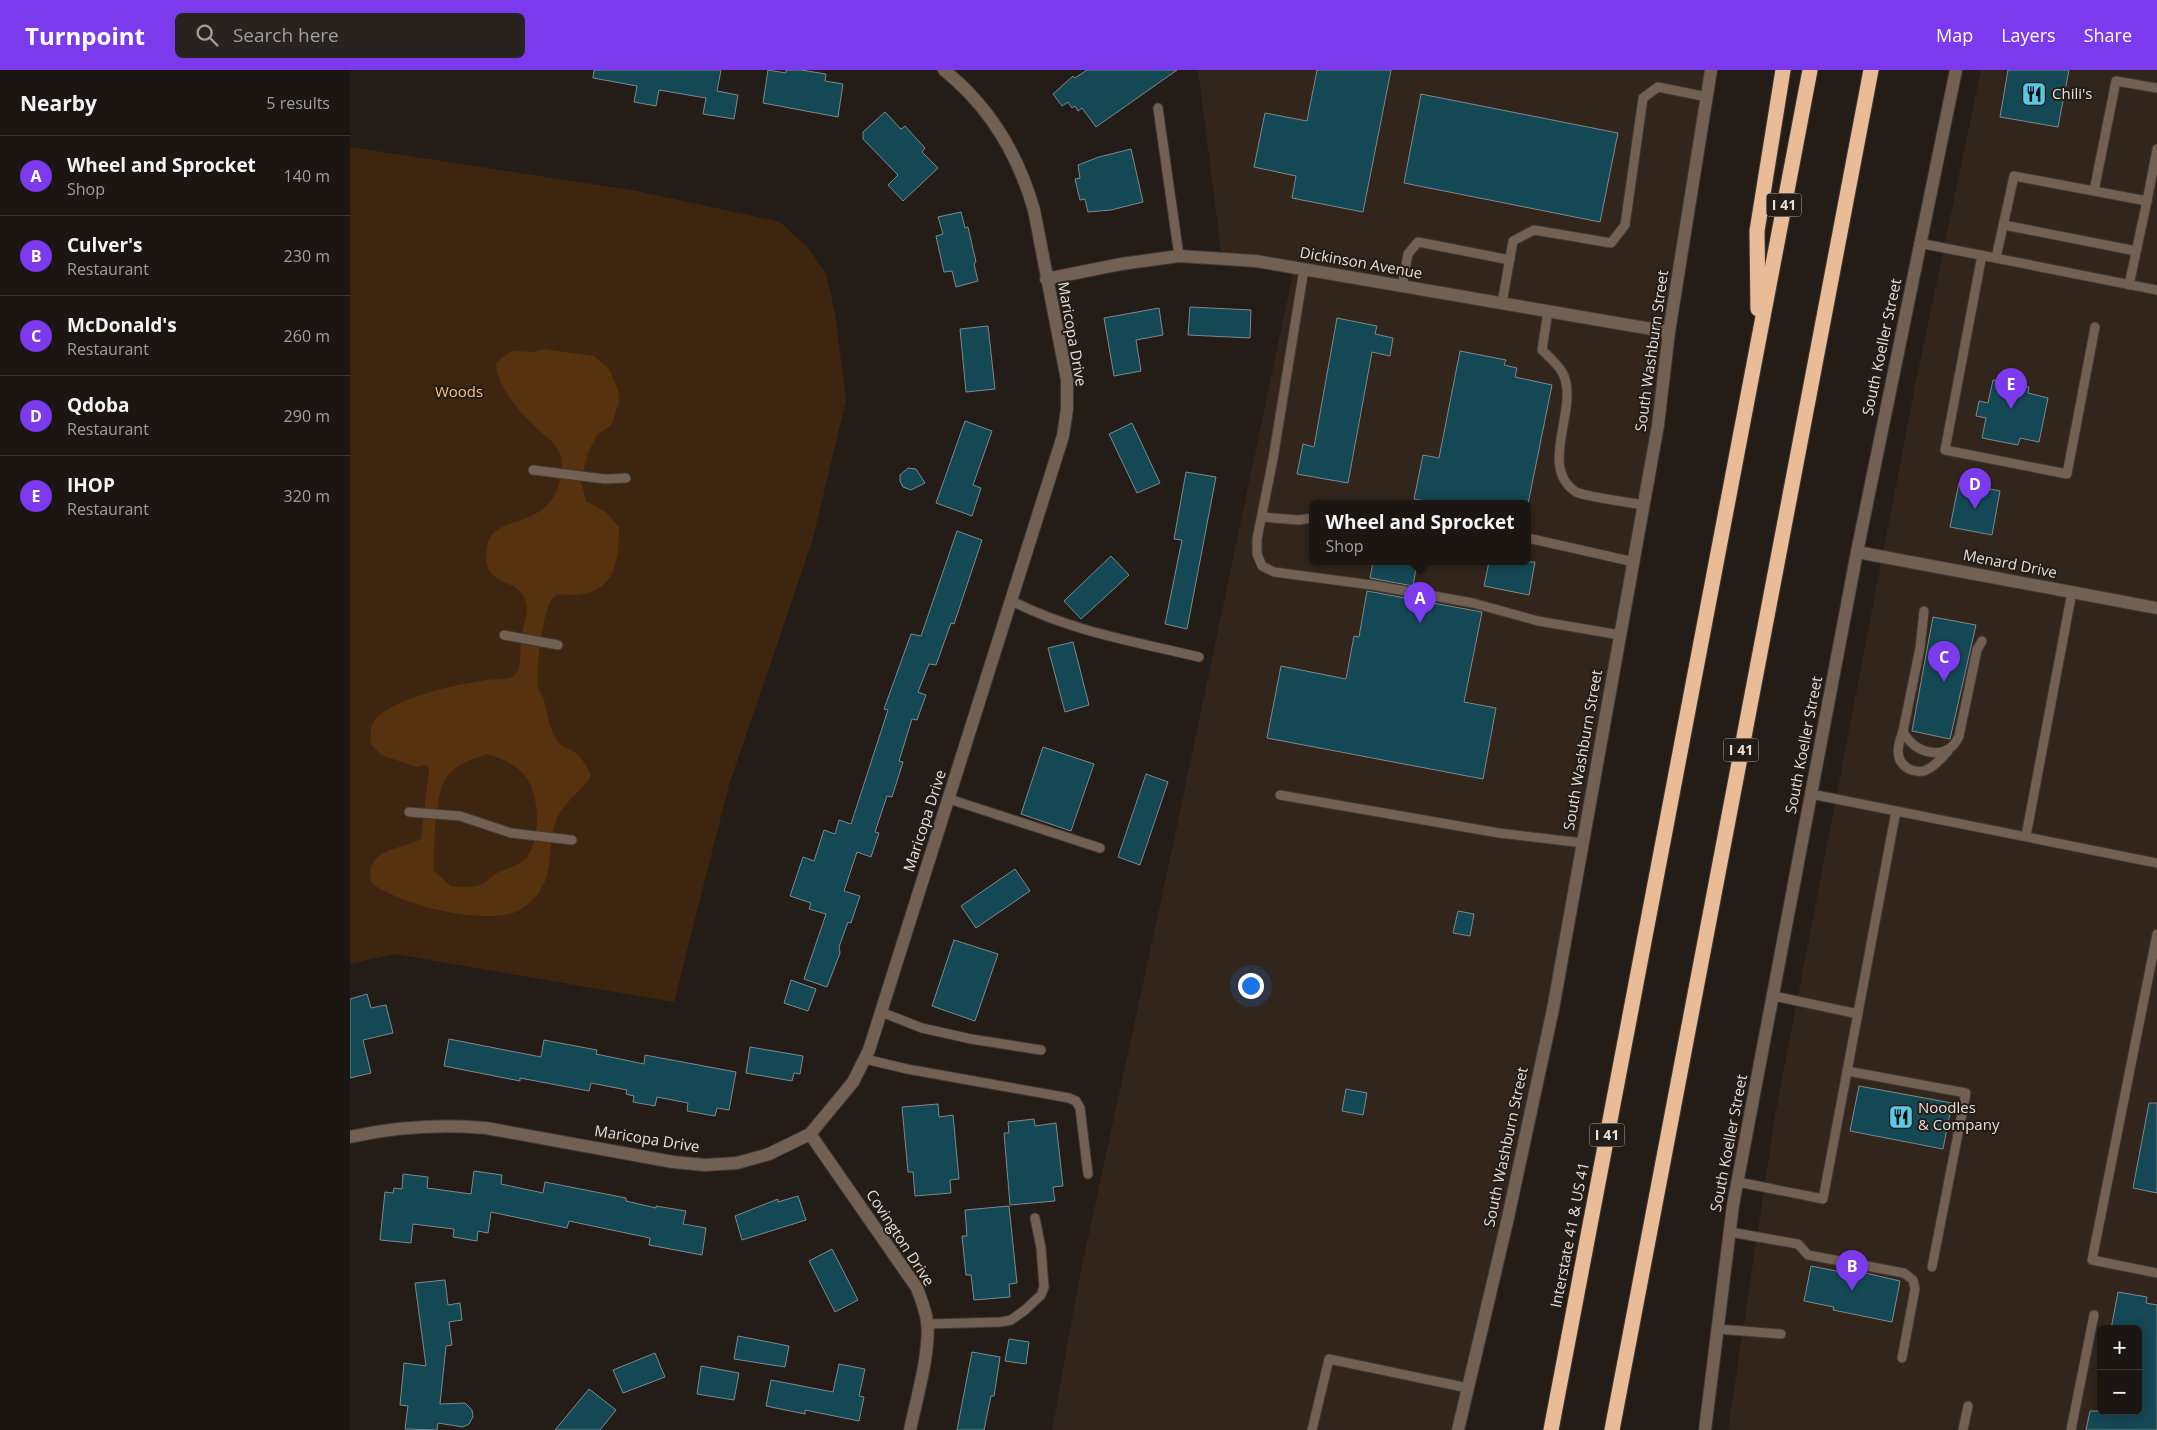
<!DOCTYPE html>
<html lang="en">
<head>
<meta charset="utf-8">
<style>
	body { margin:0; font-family:"Open Sans",sans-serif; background:#28231f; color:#f1f3f6 }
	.controls { position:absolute; right:15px; bottom:15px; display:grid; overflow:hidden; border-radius:8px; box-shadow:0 2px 12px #0003 }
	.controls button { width:45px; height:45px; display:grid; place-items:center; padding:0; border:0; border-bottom:1px solid #393531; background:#1b1611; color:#f1f3f6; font:25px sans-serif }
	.you { position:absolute; left:900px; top:915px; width:18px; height:18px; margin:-12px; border:4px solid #fff; border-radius:50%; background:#1a73e8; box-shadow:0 0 0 8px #1a73e833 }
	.badge { display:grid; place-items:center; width:32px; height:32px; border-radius:50%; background:#7c3aed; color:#fff; font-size:16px; font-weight:700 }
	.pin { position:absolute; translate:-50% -41px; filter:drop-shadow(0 1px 2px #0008) }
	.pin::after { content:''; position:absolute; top:26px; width:18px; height:15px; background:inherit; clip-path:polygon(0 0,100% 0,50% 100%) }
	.popup { position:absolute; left:959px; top:430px; width:222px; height:65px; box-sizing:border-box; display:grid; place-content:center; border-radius:8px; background:#1b1611; filter:drop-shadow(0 1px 4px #0005); font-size:16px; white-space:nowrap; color:#a09f9f }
	.popup b { font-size:19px; color:#f1f3f6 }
	.popup::after { content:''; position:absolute; left:50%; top:100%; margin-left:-10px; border:10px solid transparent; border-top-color:#1b1611 }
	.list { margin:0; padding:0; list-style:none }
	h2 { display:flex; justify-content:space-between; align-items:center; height:65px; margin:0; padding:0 20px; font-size:21px }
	h2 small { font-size:16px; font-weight:400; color:#a09f9f }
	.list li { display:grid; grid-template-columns:32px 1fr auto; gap:15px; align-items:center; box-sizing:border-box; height:80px; padding:0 20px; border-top:1px solid #393531 }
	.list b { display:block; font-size:19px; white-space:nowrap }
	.list p { margin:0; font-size:16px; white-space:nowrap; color:#a09f9f }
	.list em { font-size:16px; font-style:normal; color:#a09f9f }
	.icon { flex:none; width:28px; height:28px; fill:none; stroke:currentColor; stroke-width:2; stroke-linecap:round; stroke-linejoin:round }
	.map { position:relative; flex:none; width:1807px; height:1360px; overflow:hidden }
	header { display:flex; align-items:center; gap:30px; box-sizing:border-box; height:70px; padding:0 25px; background:#7c3aed; color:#fff }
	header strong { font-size:24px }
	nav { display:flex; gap:28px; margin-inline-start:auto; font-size:18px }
	.search { width:350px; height:45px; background:#28231f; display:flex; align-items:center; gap:12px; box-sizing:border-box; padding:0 18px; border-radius:8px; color:#a09f9f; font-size:19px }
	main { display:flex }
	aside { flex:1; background:#1b1611 }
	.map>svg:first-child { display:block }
	.built { fill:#32261c; fill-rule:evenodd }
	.green { fill:#3d250f }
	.water { fill:#56320e; fill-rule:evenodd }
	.building { fill:#144854; stroke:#7d898d }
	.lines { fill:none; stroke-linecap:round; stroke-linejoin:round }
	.service-casing { stroke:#3f3833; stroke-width:11 }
	.minor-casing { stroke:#3f3833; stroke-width:14 }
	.tertiary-casing { stroke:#3f3833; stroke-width:14 }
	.motorway-casing { stroke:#3f3833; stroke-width:17 }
	.service { stroke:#726052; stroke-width:9 }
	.minor { stroke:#726052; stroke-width:12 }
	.tertiary { stroke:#726052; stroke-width:12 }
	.motorway { stroke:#e9bc97; stroke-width:15 }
	.labels { text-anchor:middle; stroke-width:4; stroke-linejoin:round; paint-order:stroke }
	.shield { fill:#241d17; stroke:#aba6a1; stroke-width:1 }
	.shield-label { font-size:14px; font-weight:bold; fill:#e5e0dc }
	.poi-label { font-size:15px; fill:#e5e0dc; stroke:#241d17; text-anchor:start }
	.street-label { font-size:15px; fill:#e5e0dc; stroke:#241d17 }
	.park-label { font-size:15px; fill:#fdbe87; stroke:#241d17 }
</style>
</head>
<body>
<header>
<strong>Turnpoint</strong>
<div class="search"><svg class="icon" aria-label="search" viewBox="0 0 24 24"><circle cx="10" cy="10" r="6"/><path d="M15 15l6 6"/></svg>Search here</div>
<nav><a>Map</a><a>Layers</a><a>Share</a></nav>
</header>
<main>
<aside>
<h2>Nearby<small>5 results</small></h2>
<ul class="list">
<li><span class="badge">A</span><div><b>Wheel and Sprocket</b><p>Shop</p></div><em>140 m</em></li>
<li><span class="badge">B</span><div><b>Culver's</b><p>Restaurant</p></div><em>230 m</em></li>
<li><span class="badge">C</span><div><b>McDonald's</b><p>Restaurant</p></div><em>260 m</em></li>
<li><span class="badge">D</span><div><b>Qdoba</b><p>Restaurant</p></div><em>290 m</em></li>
<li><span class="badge">E</span><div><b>IHOP</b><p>Restaurant</p></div><em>320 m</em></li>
</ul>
</aside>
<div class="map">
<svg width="1807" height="1360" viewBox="0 0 1807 1360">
	<rect width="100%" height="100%" fill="#241d17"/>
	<g class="built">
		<path d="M 848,0 L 1361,0 L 1203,939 L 1108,1360 L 702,1360 L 730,1205 L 824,770 L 944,198 L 872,188 ZM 962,434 L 1178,434 L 1178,492 L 962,492 Z"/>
		<path d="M 1631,0 L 1807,0 L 1807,1360 L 1378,1360 L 1425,1046 L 1566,311 ZM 1751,1259 L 1788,1259 L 1788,1341 L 1751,1341 Z"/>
	</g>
	<path class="green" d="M 0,77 L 287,121 L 430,152 L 459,179 L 476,204 L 485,243 L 496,330 L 462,472 L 379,715 L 324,932 L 45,884 L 0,894 Z"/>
	<path class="water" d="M 194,279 L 244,286 L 259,299 L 268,320 L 269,333 L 261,355 L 247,365 L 238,383 L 231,411 L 236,431 L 257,443 L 269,457 C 269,489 266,522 227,525 C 220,525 209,523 204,527 C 192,538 186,600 188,616 C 189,621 192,625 194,630 C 198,644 199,661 209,673 C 213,678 216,677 221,680 C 232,686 237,696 241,707 C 230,723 213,732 206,751 C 197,774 204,800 190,821 C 184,830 173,840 163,843 C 128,854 51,835 21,813 C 14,779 49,780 71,769 L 79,700 L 77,696 L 72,695 L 67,697 L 31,685 L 20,673 C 21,668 20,660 22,655 C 33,629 110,614 136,610 C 143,609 155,610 162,607 C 163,607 166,603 167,602 C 172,591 170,579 171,568 C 173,555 179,545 176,532 C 169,505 129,520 137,476 C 142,443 197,461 209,413 C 211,404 213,396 211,387 C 209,376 198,368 190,361 C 173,346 146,317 146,293 C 168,270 174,289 194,279 ZM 137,684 C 149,688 161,692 171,701 C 190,719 192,766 177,787 C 170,796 157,798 147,803 C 142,806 137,812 132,814 C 123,818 110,817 101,816 L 84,801 C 84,778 84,728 96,708 C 105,694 123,689 137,684 Z"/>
	<g class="building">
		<path d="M 244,0 L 371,0 L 367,21 L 388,25 L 384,49 L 353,44 L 356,28 L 309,20 L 306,36 L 284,32 L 287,16 L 243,8 Z"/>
		<path d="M 418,0 L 436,3 L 436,0 L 451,0 L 476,4 L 475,11 L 493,14 L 488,47 L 413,33 Z"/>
		<path d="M 737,0 L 827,0 L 746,57 L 732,38 L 728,41 L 725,36 L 722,38 L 718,32 L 712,36 L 703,24 L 723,6 L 725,8 Z"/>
		<path d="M 967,0 L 1041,0 L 1013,142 L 942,128 L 946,106 L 904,97 L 915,43 L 957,51 Z"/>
		<path d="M 1658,0 L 1719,0 L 1708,57 L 1650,47 Z"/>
		<path d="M 1071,24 L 1268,63 L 1250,152 L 1054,113 Z"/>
		<path d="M 535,42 L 551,59 L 555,56 L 575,78 L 572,82 L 588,98 L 553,131 L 538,115 L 548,105 L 513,69 L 513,62 Z"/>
		<path d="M 781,79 L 793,132 L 761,140 L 738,142 L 735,129 L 730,130 L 725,109 L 730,108 L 728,95 L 749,87 Z"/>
		<path d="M 611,142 L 615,158 L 618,157 L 626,192 L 624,194 L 628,211 L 606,217 L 602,201 L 594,202 L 586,166 L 593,164 L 588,147 Z"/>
		<path d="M 840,237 L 901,240 L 900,268 L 838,265 Z"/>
		<path d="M 809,238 L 813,265 L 786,270 L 791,301 L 764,306 L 754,248 Z"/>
		<path d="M 987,248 L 1027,256 L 1025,264 L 1043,268 L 1040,286 L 1022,282 L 998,413 L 947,404 L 953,374 L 964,377 Z"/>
		<path d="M 638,256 L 645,319 L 616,322 L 610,259 Z"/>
		<path d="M 1110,281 L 1156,290 L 1154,295 L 1167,298 L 1165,307 L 1202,315 L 1178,434 L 1090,434 L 1064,429 L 1073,385 L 1089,388 Z"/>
		<path d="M 1643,310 L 1679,317 L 1678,323 L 1698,328 L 1689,372 L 1670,368 L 1668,375 L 1632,368 L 1636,348 L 1626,346 L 1629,331 L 1638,333 Z"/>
		<path d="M 615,351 L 642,361 L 623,415 L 631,418 L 622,446 L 586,433 Z"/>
		<path d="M 782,353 L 810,413 L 787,423 L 759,364 Z"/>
		<path d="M 558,398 L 566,399 L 575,413 L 561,420 L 553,417 L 550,411 L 550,405 Z"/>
		<path d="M 836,402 L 866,407 L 837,559 L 815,554 L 832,470 L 824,469 Z"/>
		<path d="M 1609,413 L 1650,421 L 1642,465 L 1600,457 Z"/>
		<path d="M 607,461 L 632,470 L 604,554 L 601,553 L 586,595 L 579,594 L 568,622 L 576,625 L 567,650 L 562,649 L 549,691 L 553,692 L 542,727 L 537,726 L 525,762 L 529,763 L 521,787 L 507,782 L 494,821 L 510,826 L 501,853 L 498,852 L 489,877 L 490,883 L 477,917 L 454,909 L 476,844 L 459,839 L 461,833 L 440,826 L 453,787 L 464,791 L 474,760 L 485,764 L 489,750 L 501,754 L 538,640 L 534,639 L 561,564 L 571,566 Z"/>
		<path d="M 761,486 L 779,505 L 731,549 L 714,531 Z"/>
		<path d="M 1023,492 L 1067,492 L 1063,516 L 1020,508 Z"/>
		<path d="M 1139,492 L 1185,492 L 1179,525 L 1134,516 Z"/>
		<path d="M 1017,521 L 1132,542 L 1114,632 L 1146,638 L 1133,709 L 917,668 L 931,596 L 996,609 L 1004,566 L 1009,567 Z"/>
		<path d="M 1583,547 L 1626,555 L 1600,669 L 1562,661 Z"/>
		<path d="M 723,572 L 739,635 L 715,642 L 698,578 Z"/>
		<path d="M 693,677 L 744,694 L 721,761 L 671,744 Z"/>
		<path d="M 796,704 L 818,712 L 790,795 L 768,787 Z"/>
		<path d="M 665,799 L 680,821 L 626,858 L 611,836 Z"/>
		<path d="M 1108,841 L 1124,844 L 1120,866 L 1103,863 Z"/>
		<path d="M 604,870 L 648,884 L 625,951 L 582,936 Z"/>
		<path d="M 441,910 L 466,919 L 458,941 L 434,933 Z"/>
		<path d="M 17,924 L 21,938 L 36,935 L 43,963 L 13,970 L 21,1003 L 0,1008 L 0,929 Z"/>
		<path d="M 99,969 L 191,987 L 194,970 L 247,980 L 246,984 L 294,994 L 295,985 L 386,1002 L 379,1040 L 367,1038 L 365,1046 L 337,1041 L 338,1033 L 307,1027 L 305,1036 L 283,1032 L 284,1026 L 276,1024 L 277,1020 L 241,1013 L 239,1021 L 170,1008 L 170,1011 L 94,996 Z"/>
		<path d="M 400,977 L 453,986 L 450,1004 L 444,1003 L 442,1011 L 396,1003 Z"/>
		<path d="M 1509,1016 L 1602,1033 L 1593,1079 L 1500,1061 Z"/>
		<path d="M 996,1019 L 1017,1023 L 1013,1045 L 992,1041 Z"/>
		<path d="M 1799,1033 L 1807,1033 L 1807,1123 L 1783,1118 Z"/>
		<path d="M 588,1034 L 589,1047 L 603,1045 L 609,1109 L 600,1110 L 601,1123 L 565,1126 L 563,1102 L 558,1102 L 552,1037 Z"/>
		<path d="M 684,1049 L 685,1056 L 706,1053 L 713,1116 L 703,1117 L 705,1131 L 660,1135 L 654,1063 L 659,1063 L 658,1052 Z"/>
		<path d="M 124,1101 L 152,1105 L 151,1114 L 193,1123 L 195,1112 L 276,1128 L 276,1131 L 306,1138 L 306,1136 L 336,1141 L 333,1154 L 356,1158 L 352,1185 L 299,1175 L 300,1168 L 219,1151 L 217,1158 L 141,1142 L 138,1163 L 128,1161 L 127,1171 L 103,1167 L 104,1159 L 63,1154 L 61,1173 L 30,1170 L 35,1122 L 43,1123 L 44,1118 L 52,1119 L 53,1104 L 78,1107 L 77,1118 L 121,1124 Z"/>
		<path d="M 448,1126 L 456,1150 L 392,1170 L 385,1146 L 428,1129 L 428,1132 Z"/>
		<path d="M 659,1136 L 667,1213 L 659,1214 L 660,1227 L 624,1230 L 621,1205 L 616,1205 L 612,1166 L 617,1166 L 615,1140 Z"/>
		<path d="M 482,1179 L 508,1230 L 485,1242 L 459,1191 Z"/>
		<path d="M 1461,1196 L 1491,1202 L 1491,1199 L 1502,1202 L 1502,1200 L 1550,1211 L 1542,1252 L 1483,1240 L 1484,1237 L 1454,1231 Z"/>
		<path d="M 95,1210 L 98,1235 L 110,1233 L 112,1250 L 99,1252 L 102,1275 L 96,1276 L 90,1334 L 115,1333 L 122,1340 L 123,1347 L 119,1354 L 113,1357 L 88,1353 L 87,1360 L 55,1359 L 58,1336 L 50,1335 L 54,1293 L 76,1296 L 65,1213 Z"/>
		<path d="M 1768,1222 L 1797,1227 L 1796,1233 L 1807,1235 L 1807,1360 L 1736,1360 L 1740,1341 L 1788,1341 L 1788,1259 L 1761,1259 Z"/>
		<path d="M 388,1266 L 439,1276 L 435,1297 L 384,1289 Z"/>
		<path d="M 659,1269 L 679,1272 L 676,1294 L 655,1291 Z"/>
		<path d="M 622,1282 L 650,1287 L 644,1326 L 641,1326 L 634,1360 L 607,1360 Z"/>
		<path d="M 305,1283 L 315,1307 L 273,1323 L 263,1300 Z"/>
		<path d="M 489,1294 L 515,1299 L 509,1326 L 514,1327 L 509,1351 L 455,1340 L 455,1344 L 416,1336 L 421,1310 L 483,1322 Z"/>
		<path d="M 351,1296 L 389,1303 L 384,1330 L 347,1324 Z"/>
		<path d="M 239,1319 L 266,1340 L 250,1360 L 205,1360 Z"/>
	</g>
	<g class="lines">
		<defs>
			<g id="service">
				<path d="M 808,38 L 829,186"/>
				<path d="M 1744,121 L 1766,11 L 1807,18"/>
				<path d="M 1797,131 L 1807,79"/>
				<path d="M 1654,155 L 1786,181"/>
				<path d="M 1569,173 L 1807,220"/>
				<path d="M 1632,185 L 1595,380 L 1717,404 L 1745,257"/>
				<path d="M 1646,188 L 1664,106 L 1797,131 L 1779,215"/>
				<path d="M 954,199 L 923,389 L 907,469 L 907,484 L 912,496 L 924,502 L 1022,515 L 1123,533 L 1188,551 L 1270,565"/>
				<path d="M 1052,216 L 1058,184 L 1068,172 L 1160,190"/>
				<path d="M 1152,233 L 1163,171 L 1184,160 L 1261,173 L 1275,155 L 1293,28 L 1308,17 L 1357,27"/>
				<path d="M 1198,241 L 1192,280 C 1199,287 1211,297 1214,306 C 1228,341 1188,397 1226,422 C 1233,426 1282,433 1294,435"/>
				<path d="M 183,400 L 255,409 L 276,408"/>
				<path d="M 912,447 L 949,450 L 962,448"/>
				<path d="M 1178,468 L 1284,492"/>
				<path d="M 662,531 C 720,561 786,572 849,587"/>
				<path d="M 1574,541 L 1570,578 L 1553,661 C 1563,684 1598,693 1609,666 L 1627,580 L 1632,571"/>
				<path d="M 154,565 L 208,575"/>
				<path d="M 1553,661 C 1548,675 1543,690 1559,699 C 1563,701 1568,702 1574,701 C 1583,698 1592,688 1598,681"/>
				<path d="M 1461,724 L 1807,793"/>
				<path d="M 930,725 L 1149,763 L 1233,773"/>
				<path d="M 599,729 L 750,778"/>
				<path d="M 59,742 L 110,746 L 161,763 L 222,770"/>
				<path d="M 1676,766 L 1722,522"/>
				<path d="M 1807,864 L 1742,1190 L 1807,1203"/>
				<path d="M 1424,926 L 1508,944"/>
				<path d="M 531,942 L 572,958 L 621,969 L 691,980"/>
				<path d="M 515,989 L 557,999 L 719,1028 L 726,1031 L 730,1038 L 738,1104"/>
				<path d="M 1497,1001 L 1616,1023 L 1582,1197"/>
				<path d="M 1388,1112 L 1473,1129 L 1546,741"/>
				<path d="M 1380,1162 L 1448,1174 L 1458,1185 L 1554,1203 L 1563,1210 L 1565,1219 L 1552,1288"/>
				<path d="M 578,1254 L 651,1252 L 661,1250 L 675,1240 L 691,1225 L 694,1217 L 691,1178 L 685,1148"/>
				<path d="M 1368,1259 L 1431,1264"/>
				<path d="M 962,1360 L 979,1289 L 1118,1318"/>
				<path d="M 1613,1360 L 1618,1336"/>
				<path d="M 1721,1360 L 1744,1245"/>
			</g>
			<g id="minor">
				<path d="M 696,209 L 771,194 L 829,186 L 906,191 L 1319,262"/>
				<path d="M 1507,482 L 1807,538"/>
				<path d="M 460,1064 L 567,1218 C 571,1230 576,1240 577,1252 C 581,1279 566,1331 560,1360"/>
				<path d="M 0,1067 C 46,1057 89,1054 136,1058 L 323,1092 L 355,1095 L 387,1093 L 419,1084 L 460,1064 L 503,1012 L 519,980 L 713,366 L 717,339 L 717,310 L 684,140 C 668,84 639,36 594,0"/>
			</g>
			<g id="tertiary">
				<path d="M 1108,1360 L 1157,1152 L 1203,939 L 1308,355 L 1319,262 L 1361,0"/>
				<path d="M 1355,1360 L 1383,1135 L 1507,482 L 1606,0"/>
			</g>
			<g id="motorway">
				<path d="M 1408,239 L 1407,161 L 1433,0"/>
				<path d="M 1201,1360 L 1460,0"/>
				<path d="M 1262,1360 L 1521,0"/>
			</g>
		</defs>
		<use href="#service" class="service-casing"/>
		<use href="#minor" class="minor-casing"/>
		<use href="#tertiary" class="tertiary-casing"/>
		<use href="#motorway" class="motorway-casing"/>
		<use href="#service" class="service"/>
		<use href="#minor" class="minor"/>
		<use href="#tertiary" class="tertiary"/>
		<use href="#motorway" class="motorway"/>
	</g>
	<defs>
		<symbol id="restaurant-square" viewBox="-11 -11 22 22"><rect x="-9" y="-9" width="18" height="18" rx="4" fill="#58c8e4" stroke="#241d17"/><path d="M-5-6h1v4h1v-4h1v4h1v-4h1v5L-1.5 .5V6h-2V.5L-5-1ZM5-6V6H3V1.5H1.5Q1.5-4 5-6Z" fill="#111"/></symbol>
	</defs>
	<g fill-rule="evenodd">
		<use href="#restaurant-square" x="1670" y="10" width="28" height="28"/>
		<use href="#restaurant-square" x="1537" y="1033" width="28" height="28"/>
	</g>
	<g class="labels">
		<g class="shield">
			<rect x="1416.5" y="123.5" width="35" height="23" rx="4"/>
			<rect x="1373.5" y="668.5" width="35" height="23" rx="4"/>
			<rect x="1239.5" y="1053.5" width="35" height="23" rx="4"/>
		</g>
		<g class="shield-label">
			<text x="1434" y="140">I 41</text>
			<text x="1391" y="685">I 41</text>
			<text x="1257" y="1070">I 41</text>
		</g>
		<g class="poi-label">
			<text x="1702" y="29">Chili's</text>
			<text x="1568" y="1043">Noodles<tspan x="1568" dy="17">&amp; Company</tspan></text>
		</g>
		<g class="street-label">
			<text transform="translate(1011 193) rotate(10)" y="5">Dickinson Avenue</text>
			<text transform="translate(722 264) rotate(80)" y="5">Maricopa Drive</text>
			<text transform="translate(1532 277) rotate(-78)" y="5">South Koeller Street</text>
			<text transform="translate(1302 281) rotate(-82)" y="5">South Washburn Street</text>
			<text transform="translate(1660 494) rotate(11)" y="5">Menard Drive</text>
			<text transform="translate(1454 675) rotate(-79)" y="5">South Koeller Street</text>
			<text transform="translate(1233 680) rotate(-80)" y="5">South Washburn Street</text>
			<text transform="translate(575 751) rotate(-72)" y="5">Maricopa Drive</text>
			<text transform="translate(297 1069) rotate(9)" y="5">Maricopa Drive</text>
			<text transform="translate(1379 1073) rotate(-79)" y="5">South Koeller Street</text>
			<text transform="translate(1156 1077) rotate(-78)" y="5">South Washburn Street</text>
			<text transform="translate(1220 1165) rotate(-79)" y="5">Interstate 41 &amp; US 41</text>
			<text transform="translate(550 1168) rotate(57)" y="5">Covington Drive</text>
		</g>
		<g class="park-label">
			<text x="109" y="327">Woods</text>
		</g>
	</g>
</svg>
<div class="controls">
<button>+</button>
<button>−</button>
</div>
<div class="you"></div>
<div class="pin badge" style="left:1070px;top:553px">A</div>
<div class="popup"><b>Wheel and Sprocket</b>Shop</div>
<div class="pin badge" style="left:1502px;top:1221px">B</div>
<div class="pin badge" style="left:1594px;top:612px">C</div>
<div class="pin badge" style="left:1625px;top:439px">D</div>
<div class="pin badge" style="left:1661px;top:339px">E</div>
</div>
</main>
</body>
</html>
